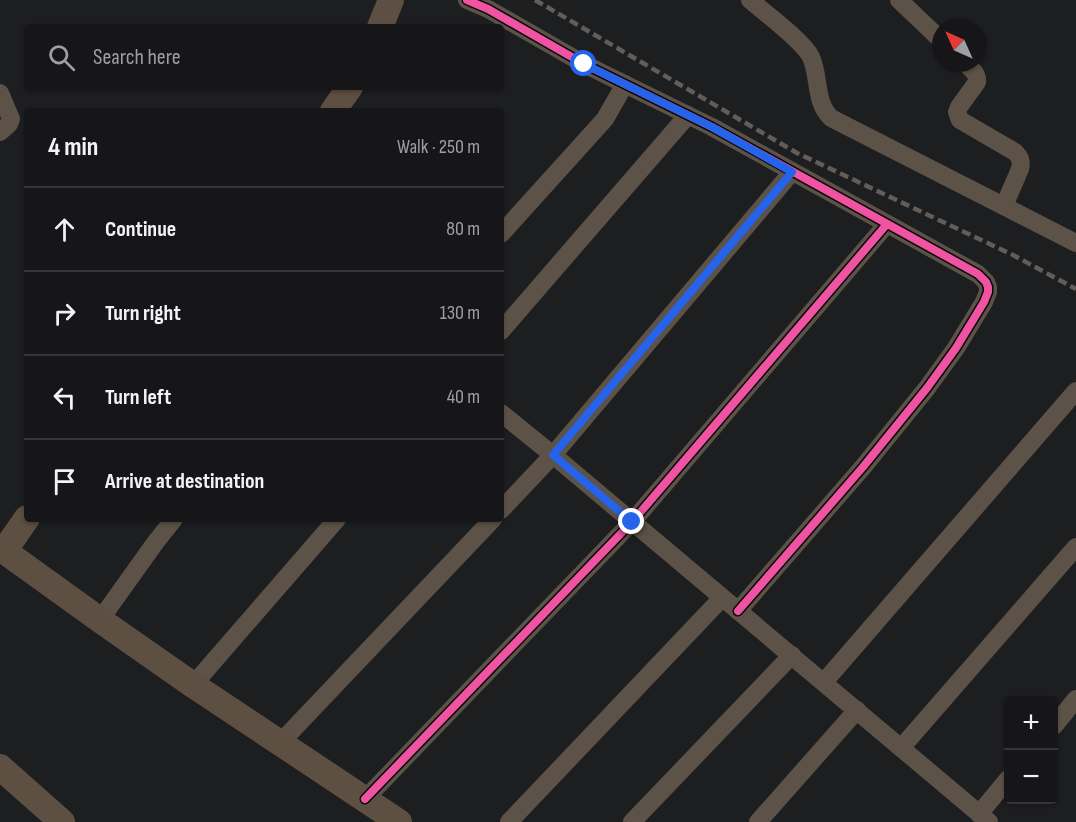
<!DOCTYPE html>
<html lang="en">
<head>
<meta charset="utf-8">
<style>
	body { margin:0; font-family:"Sofia Sans Condensed",sans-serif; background:#1f1f21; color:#f1f3f6 }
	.controls { position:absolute; right:18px; bottom:18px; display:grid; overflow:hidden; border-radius:6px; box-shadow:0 2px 4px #0004 }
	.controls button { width:54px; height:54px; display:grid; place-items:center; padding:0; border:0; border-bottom:2px solid #353537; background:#161618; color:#f1f3f6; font:30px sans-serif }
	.compass { position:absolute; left:932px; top:18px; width:54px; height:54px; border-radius:50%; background:#161618; box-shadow:0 2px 4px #0004; rotate:315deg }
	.stop { position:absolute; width:18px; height:18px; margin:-14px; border:4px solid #2563eb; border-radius:50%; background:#fff }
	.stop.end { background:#2563eb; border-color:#fff; box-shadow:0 2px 6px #0008 }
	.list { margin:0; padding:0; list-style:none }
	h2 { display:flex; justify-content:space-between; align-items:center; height:78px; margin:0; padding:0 24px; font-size:26px }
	h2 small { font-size:20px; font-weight:400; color:#9e9fa2 }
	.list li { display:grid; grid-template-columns:39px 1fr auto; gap:18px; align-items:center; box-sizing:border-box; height:84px; padding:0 24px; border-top:2px solid #353537 }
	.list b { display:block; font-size:22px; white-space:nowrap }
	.list em { font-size:20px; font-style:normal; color:#9e9fa2 }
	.icon { flex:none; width:33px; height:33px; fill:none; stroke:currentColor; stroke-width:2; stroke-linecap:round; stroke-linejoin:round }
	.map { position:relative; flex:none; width:1076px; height:822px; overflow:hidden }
	.search { position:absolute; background:#161618; box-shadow:0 2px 4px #0004; left:24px; top:24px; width:480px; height:66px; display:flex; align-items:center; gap:15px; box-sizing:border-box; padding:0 21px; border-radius:6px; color:#9e9fa2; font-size:22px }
	.panel { position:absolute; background:#161618; box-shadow:0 2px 4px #0004; left:24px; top:108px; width:480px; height:414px; border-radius:6px }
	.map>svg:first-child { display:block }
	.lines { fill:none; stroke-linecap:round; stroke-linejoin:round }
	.street { stroke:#5d5248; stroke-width:18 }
	.secondary { stroke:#5d4f42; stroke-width:26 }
	.rail { stroke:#635c57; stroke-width:4.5; stroke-dasharray:9 4.5; stroke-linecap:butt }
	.cycleway-casing { stroke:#070709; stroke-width:11 }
	.cycleway { stroke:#f153a3; stroke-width:8 }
	.route { stroke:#2563eb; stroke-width:8 }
</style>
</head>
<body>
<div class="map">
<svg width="1076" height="822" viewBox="0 0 1076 822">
	<rect width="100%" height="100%" fill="#1d1e20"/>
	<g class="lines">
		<g class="street">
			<path d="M 467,0 L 488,9 L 584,64 L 712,127 L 978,274 L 986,282 L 988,287 L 988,292 L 984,302 L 956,348 L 927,388 L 863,467 L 738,611"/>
			<path d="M 750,0 C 765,13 803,41 811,57 C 820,77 814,101 831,118 L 1076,243"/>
			<path d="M 899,0 L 941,40"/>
			<path d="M 965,63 C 971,69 978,73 977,82 L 959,107 L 957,112 L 960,120 L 1015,152 C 1020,157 1022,161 1020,169 L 1004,206"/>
			<path d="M 0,93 L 11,119 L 9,124 L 0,132"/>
			<path d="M 501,234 L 605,119 L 625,84"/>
			<path d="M 501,331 L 688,115"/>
			<path d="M 501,413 L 553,455 L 989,822"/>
			<path d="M 501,510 L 553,455 L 792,172"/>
			<path d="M 100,620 L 155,543 L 174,519"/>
			<path d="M 824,682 L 1076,391"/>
			<path d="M 193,685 L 337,519"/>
			<path d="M 1054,726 L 1076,699"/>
			<path d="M 280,743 L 493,519"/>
			<path d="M 901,748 L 1076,547"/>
			<path d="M 365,799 L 632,522 L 887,224"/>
			<path d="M 979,814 L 1008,779"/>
			<path d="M 509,822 L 722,598"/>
			<path d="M 632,822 L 792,655"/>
			<path d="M 758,822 L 857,710"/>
		</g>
		<g class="secondary">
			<path d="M 380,27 L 391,0"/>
			<path d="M 333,111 L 350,87"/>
			<path d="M 0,548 L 100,620 L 193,685 L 399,822"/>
			<path d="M 4,551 L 27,518"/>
			<path d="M 0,767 L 62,822"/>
		</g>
		<path class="rail" d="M 535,0 L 797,153 L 1013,255 L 1076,289"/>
		<defs>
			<g id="cycleway">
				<path d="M 467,0 L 488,9 L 584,64 L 712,127 L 978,274 L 986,282 L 988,287 L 988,292 L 984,302 L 956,348 L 927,388 L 863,467 L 738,611"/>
				<path d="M 365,799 L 632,522 L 887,224"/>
			</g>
		</defs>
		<use href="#cycleway" class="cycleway-casing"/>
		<use href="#cycleway" class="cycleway"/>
	</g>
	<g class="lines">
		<path class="route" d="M 584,64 L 712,127 L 792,172 L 553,455 L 632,522"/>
	</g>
</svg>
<div class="controls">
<button>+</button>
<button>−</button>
</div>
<svg class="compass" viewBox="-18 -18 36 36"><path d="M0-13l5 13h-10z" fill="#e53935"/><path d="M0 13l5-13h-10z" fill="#9e9fa2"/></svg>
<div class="stop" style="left:584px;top:64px"></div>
<div class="stop end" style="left:632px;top:522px"></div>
<div class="search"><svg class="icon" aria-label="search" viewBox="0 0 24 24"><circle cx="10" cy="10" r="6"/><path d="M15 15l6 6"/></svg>Search here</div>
<section class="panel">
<h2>4 min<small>Walk · 250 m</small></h2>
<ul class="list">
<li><svg class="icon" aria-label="ahead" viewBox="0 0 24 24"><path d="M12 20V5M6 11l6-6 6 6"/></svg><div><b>Continue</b></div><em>80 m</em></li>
<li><svg class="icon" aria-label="right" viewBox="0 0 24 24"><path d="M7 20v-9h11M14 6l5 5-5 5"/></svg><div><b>Turn right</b></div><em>130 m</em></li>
<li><svg class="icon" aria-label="left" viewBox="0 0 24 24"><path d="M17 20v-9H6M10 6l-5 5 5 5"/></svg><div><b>Turn left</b></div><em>40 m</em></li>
<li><svg class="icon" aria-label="arrive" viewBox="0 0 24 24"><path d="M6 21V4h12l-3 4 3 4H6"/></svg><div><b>Arrive at destination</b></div></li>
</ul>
</section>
</div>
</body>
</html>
